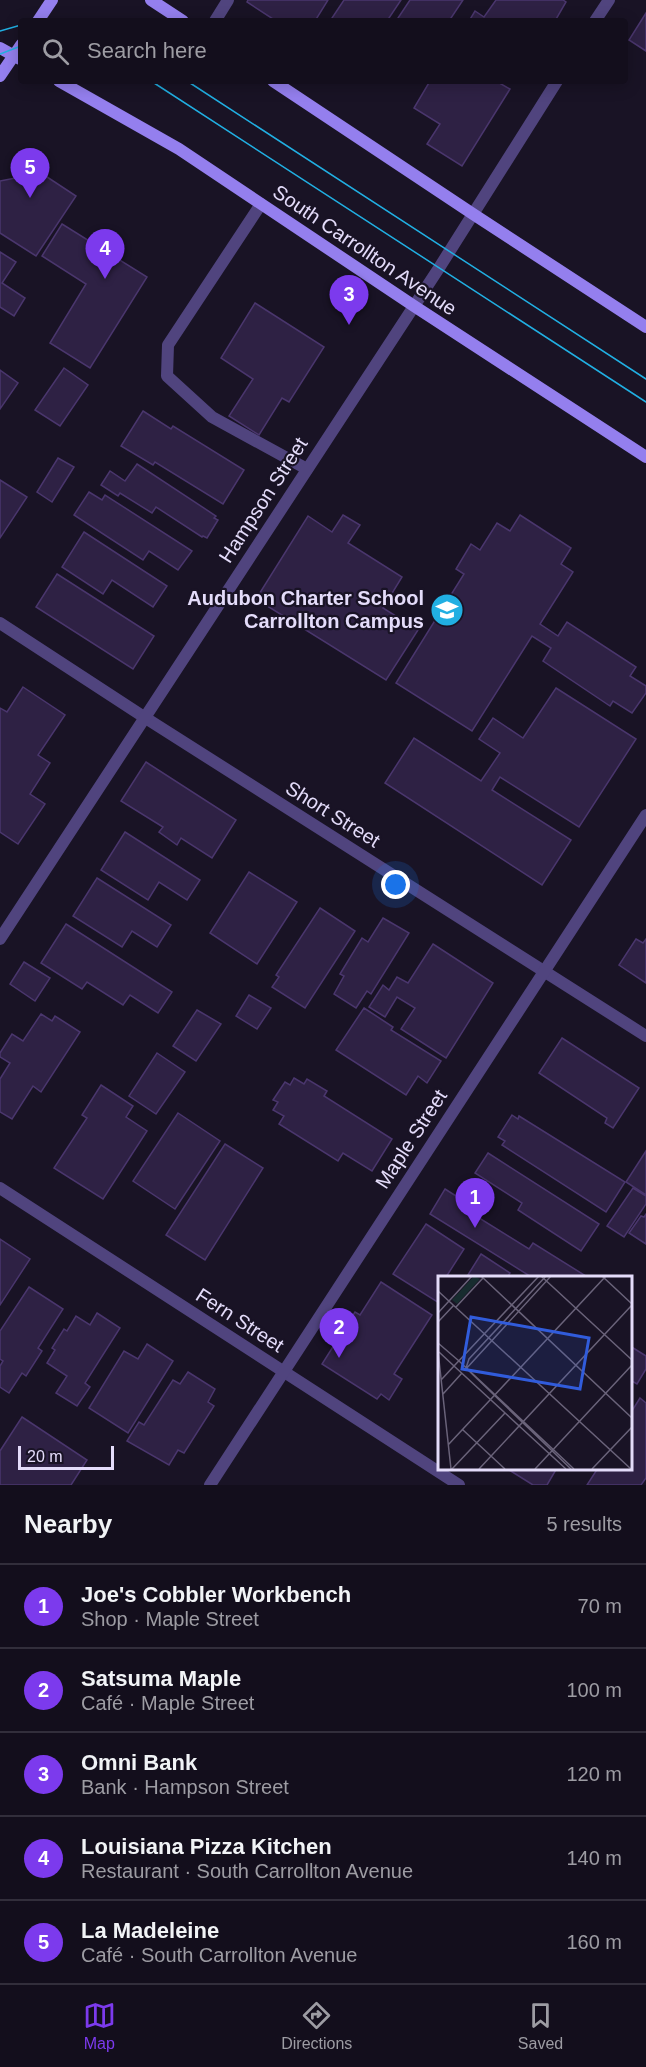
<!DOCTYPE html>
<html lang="en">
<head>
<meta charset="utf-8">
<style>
	body { margin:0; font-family:Arial,sans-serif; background:#201c29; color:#f1f3f6 }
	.scale { position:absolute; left:18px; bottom:15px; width:96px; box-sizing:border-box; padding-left:6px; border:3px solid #e4dcfa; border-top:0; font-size:16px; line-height:21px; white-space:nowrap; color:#e4dcfa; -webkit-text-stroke:4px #191325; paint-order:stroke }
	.you { position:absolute; left:396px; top:885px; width:21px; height:21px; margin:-15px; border:4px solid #fff; border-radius:50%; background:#1a73e8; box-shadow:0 0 0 9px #1a73e833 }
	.badge { display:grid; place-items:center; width:39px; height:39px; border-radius:50%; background:#7c3aed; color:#fff; font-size:20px; font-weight:700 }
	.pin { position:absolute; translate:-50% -50px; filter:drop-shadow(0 2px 3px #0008) }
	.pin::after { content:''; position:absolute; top:32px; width:21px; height:18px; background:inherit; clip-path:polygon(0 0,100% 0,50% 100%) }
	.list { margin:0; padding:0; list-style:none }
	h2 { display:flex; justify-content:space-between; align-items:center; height:78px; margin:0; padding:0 24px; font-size:26px }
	h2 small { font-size:20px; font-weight:400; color:#9d9ca3 }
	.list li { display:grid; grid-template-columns:39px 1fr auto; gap:18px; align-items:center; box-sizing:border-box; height:84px; padding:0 24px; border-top:2px solid #322e3b }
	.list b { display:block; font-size:22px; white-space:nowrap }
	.list p { margin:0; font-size:20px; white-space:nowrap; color:#9d9ca3 }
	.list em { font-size:20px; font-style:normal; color:#9d9ca3 }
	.icon { flex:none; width:33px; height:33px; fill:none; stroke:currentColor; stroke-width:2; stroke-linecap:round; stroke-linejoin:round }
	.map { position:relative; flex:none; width:646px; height:1485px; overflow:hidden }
	.search { position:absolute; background:#130e1c; box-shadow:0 3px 15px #0003; left:18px; right:18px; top:18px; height:66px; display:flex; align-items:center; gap:15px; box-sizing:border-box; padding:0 21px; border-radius:6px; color:#9d9ca3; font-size:22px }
	.sheet { height:498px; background:#130e1c }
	nav { display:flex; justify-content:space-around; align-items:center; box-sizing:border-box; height:84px; border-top:2px solid #322e3b; background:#130e1c; font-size:16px; color:#9d9ca3 }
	nav a { display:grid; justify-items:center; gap:3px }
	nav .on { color:#7c3aed }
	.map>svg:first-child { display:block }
	.building { fill:#2e2144; stroke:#4a366d; stroke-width:1.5 }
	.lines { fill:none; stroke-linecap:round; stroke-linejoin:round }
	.service { stroke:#50447e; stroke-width:12 }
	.minor { stroke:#50447e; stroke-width:12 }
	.secondary { stroke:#947fee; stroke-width:12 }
	.tram { stroke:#21afe2; stroke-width:1.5 }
	.labels { text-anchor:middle; stroke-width:4.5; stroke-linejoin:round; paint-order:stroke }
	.street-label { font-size:20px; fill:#e4dcfa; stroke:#191325 }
	.poi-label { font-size:20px; font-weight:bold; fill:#e4dcfa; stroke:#191325; text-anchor:end }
	.inset-road { fill:none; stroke:#6a637a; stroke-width:1.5 }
	.view { fill:#315cdb; fill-opacity:0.15; stroke:#315cdb; stroke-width:3 }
	.inset-edge { fill:none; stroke:#e4dcfa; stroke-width:3 }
</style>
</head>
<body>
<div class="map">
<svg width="646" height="1485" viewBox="0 0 646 1485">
	<rect width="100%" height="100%" fill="#191325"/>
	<g class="building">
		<path d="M 248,0 L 328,0 L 315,21 L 276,21 L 247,2 Z"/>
		<path d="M 344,0 L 401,0 L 387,21 L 330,21 Z"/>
		<path d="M 410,0 L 463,0 L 449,21 L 396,21 Z"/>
		<path d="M 496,0 L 563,0 L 566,2 L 555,21 L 469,21 L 475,11 L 484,17 Z"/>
		<path d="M 646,13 L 646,51 L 629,40 Z"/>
		<path d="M 430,81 L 496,81 L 510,89 L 462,166 L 427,144 L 440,124 L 414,108 Z"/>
		<path d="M 41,173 L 76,196 L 36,256 L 0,233 L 0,181 Z"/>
		<path d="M 62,224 L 147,277 L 90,368 L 50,343 L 86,284 L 42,256 Z"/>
		<path d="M 0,252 L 16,262 L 2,283 L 25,298 L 14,316 L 0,307 Z"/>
		<path d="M 255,303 L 324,347 L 289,402 L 282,398 L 259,435 L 229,416 L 253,379 L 221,358 Z"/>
		<path d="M 64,368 L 88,385 L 60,426 L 35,410 Z"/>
		<path d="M 0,370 L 18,383 L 0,409 Z"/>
		<path d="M 143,411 L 171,429 L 173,426 L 244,470 L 223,504 L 155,462 L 153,465 L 121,446 Z"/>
		<path d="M 58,458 L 74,467 L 52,502 L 37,492 Z"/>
		<path d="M 137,464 L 216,516 L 214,518 L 218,520 L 207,538 L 203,536 L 202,537 L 156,507 L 152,513 L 120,493 L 118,496 L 101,485 L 110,471 L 125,481 Z"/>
		<path d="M 0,480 L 27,497 L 0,538 Z"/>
		<path d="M 89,492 L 102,500 L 105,495 L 192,551 L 178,570 L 149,551 L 143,560 L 74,515 Z"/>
		<path d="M 343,515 L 360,525 L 348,543 L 402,577 L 383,608 L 418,630 L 386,680 L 256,599 L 308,516 L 332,532 Z"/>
		<path d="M 520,515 L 571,548 L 561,564 L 573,572 L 540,624 L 558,636 L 567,622 L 636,667 L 630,676 L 646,686 L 646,693 L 632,713 L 613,701 L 610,706 L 543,661 L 551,648 L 532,636 L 472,731 L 396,683 L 464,574 L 456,569 L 471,544 L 480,550 L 497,523 L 510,531 Z"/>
		<path d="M 84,532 L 167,586 L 153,607 L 112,580 L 103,594 L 62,567 Z"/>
		<path d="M 57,574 L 154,636 L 133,669 L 36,607 Z"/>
		<path d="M 23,687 L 65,715 L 38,755 L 50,763 L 30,794 L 45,804 L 18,844 L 0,832 L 0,708 L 7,712 Z"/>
		<path d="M 556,688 L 636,739 L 579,827 L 500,777 L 492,790 L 571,840 L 542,885 L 385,783 L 414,738 L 481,781 L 500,753 L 479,739 L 493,718 L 523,738 Z"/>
		<path d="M 146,762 L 236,820 L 212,858 L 181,838 L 177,845 L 159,832 L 163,827 L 121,801 Z"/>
		<path d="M 125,832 L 200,880 L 187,900 L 159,882 L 148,900 L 101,870 Z"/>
		<path d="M 249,872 L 297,902 L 257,964 L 210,933 Z"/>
		<path d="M 97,878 L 171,925 L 157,947 L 132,931 L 122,947 L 73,916 Z"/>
		<path d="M 320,908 L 355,931 L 305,1008 L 272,987 L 279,977 L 276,975 Z"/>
		<path d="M 383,918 L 409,933 L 371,994 L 367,991 L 356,1008 L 334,994 L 344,976 L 340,974 L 362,938 L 368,942 Z"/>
		<path d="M 66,924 L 172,992 L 158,1013 L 130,995 L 123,1005 L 87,982 L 82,989 L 41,963 Z"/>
		<path d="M 636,939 L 643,943 L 646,939 L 646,983 L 619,965 Z"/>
		<path d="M 433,944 L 493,983 L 446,1058 L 401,1029 L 415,1008 L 397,997 L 385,1017 L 369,1007 L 383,985 L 389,990 L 397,977 L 408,983 Z"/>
		<path d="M 24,962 L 50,978 L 35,1001 L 10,984 Z"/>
		<path d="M 249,995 L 271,1008 L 257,1029 L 236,1016 Z"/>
		<path d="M 364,1008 L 393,1027 L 391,1030 L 441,1061 L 427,1083 L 418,1076 L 406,1095 L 336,1050 Z"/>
		<path d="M 197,1010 L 221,1024 L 196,1061 L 173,1046 Z"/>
		<path d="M 41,1014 L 52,1021 L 55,1016 L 80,1032 L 41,1092 L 33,1086 L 12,1119 L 0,1112 L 0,1079 L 10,1063 L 0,1057 L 0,1053 L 12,1034 L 23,1041 Z"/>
		<path d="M 562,1038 L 639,1088 L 613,1128 L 605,1123 L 607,1118 L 539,1073 Z"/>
		<path d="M 157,1053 L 185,1072 L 156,1114 L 129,1096 Z"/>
		<path d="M 294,1078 L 304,1084 L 307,1079 L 327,1091 L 324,1096 L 392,1139 L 372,1171 L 343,1153 L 338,1161 L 279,1124 L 284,1116 L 273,1110 L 278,1102 L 273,1100 L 285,1082 L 290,1085 Z"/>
		<path d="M 101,1085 L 133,1106 L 126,1117 L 147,1131 L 103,1199 L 54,1168 L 87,1118 L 82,1115 Z"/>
		<path d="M 178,1113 L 220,1141 L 175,1209 L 133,1181 Z"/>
		<path d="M 512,1115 L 518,1119 L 519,1116 L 625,1182 L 606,1212 L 502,1145 L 505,1141 L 498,1137 Z"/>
		<path d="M 225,1144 L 263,1168 L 205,1260 L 166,1235 Z"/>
		<path d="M 646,1151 L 646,1195 L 626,1182 Z"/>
		<path d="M 488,1153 L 599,1224 L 581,1251 L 518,1210 L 522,1203 L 475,1173 Z"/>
		<path d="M 633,1188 L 646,1196 L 646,1204 L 624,1237 L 607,1226 Z"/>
		<path d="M 445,1189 L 467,1203 L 463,1208 L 529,1249 L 533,1243 L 589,1278 L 533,1278 L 430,1214 Z"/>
		<path d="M 646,1214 L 646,1244 L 629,1233 L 641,1216 L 644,1217 Z"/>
		<path d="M 426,1224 L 464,1249 L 446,1277 L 448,1278 L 439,1278 L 439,1303 L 393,1274 Z"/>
		<path d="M 0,1239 L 30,1259 L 0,1305 Z"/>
		<path d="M 481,1254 L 510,1273 L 507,1278 L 466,1278 Z"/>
		<path d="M 381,1282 L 432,1315 L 394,1374 L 402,1379 L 389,1400 L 381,1394 L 377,1399 L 322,1364 L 355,1312 L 360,1315 Z"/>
		<path d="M 29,1287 L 63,1309 L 38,1348 L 42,1351 L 26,1376 L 22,1373 L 9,1393 L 0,1387 L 0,1366 L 3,1361 L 0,1359 L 0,1331 Z"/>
		<path d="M 97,1313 L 120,1328 L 85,1383 L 90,1387 L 77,1406 L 56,1393 L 67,1376 L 47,1363 L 55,1350 L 52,1348 L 64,1329 L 67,1331 L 76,1316 L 90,1325 Z"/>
		<path d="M 147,1344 L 173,1361 L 128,1433 L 89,1408 L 124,1351 L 138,1359 Z"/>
		<path d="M 630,1346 L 646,1356 L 646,1369 L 637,1384 L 630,1380 Z"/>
		<path d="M 188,1372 L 215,1389 L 208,1402 L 214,1406 L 184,1453 L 178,1450 L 169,1465 L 127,1441 L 139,1422 L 144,1425 L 173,1380 L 180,1384 Z"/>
		<path d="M 640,1398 L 646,1403 L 646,1478 L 641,1485 L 587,1485 L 598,1468 L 630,1468 L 630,1414 Z"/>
		<path d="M 22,1417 L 87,1460 L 71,1485 L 0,1485 L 0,1451 Z"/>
		<path d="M 506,1468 L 557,1468 L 547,1485 L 533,1485 Z"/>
	</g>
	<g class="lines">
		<g class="service">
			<path d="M 215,21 L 228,0"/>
			<path d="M 261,204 L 168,345 L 167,376 L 212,417 L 307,469"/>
		</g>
		<g class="minor">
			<path d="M 595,21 L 609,0"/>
			<path d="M 0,623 L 144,717 L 646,1036"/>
			<path d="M 0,939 L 439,268 L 557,81"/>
			<path d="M 0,1188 L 459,1485"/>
			<path d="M 210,1485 L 646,815"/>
		</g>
		<g class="secondary">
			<path d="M 151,0 L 183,21"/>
			<path d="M 38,21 L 52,0"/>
			<path d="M 0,48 L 20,59"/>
			<path d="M 0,76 L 21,45"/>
			<path d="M 59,81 L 179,149 L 414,306 L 646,457"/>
			<path d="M 273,81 L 473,214 L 646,327"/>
		</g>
		<g class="tram">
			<path d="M 0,31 L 21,25"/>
			<path d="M 0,54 L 21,46"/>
			<path d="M 151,81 L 646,402"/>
			<path d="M 187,81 L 646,379"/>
		</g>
	</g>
	<defs>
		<symbol id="school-disc" viewBox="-11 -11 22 22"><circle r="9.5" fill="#21afe2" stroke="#191325"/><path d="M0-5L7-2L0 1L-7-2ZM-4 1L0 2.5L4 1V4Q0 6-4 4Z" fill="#fff"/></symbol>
	</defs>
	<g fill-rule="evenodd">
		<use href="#school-disc" x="428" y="591" width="38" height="38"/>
	</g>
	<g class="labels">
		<g class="street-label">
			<text transform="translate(365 250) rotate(34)" y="7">South Carrollton Avenue</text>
			<text transform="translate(263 500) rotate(-57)" y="7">Hampson Street</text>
			<text transform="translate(333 814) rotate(32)" y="7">Short Street</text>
			<text transform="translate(411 1139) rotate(-57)" y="7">Maple Street</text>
			<text transform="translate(240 1320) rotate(33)" y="7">Fern Street</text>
		</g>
		<g class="poi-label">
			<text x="424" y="605">Audubon Charter School<tspan x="424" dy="23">Carrollton Campus</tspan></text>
		</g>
	</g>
	<g transform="translate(438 1276)">
		<rect width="194" height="194" fill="#191325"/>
		<path d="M 36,0 L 42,3 L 19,28 L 14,24 Z" fill="#172c2f"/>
		<path class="inset-road" d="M 43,0 L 194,142M 101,0 L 16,90 L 128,193M 103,0 L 194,84M 108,0 L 31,83 L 28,92 L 133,193M 164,0 L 194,28M 0,15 L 193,193M 18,31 L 45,2M 0,37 L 34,0M 0,46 L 16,29M 0,67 L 21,85M 0,75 L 13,193M 1,76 L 16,90 L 3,104M 21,85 L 136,193M 27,94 L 113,0M 5,118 L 24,97M 25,154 L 67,193M 10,169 L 168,0M 14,193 L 67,137M 41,193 L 194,29M 97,193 L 194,89M 154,193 L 194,151"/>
		<path class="view" d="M 33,41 L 151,62 L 142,113 L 24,93 Z"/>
		<rect width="194" height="194" class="inset-edge"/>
	</g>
</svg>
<div class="scale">20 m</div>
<div class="you"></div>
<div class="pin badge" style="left:475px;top:1228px">1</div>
<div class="pin badge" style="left:339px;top:1358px">2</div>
<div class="pin badge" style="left:349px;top:325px">3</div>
<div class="pin badge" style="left:105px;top:279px">4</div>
<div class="pin badge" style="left:30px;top:198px">5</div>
<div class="search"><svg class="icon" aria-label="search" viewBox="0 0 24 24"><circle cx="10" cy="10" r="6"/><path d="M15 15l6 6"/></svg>Search here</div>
</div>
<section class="sheet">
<h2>Nearby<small>5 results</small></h2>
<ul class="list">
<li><span class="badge">1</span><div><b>Joe's Cobbler Workbench</b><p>Shop · Maple Street</p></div><em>70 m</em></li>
<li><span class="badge">2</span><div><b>Satsuma Maple</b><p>Café · Maple Street</p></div><em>100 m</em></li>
<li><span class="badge">3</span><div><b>Omni Bank</b><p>Bank · Hampson Street</p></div><em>120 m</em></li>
<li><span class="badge">4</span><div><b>Louisiana Pizza Kitchen</b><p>Restaurant · South Carrollton Avenue</p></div><em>140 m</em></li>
<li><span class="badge">5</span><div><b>La Madeleine</b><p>Café · South Carrollton Avenue</p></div><em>160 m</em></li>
</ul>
</section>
<nav>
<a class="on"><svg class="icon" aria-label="map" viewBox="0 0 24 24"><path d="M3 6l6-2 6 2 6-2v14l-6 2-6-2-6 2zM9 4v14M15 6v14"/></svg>Map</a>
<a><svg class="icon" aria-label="directions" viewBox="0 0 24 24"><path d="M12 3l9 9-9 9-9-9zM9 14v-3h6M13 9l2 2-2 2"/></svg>Directions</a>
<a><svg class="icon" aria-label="saved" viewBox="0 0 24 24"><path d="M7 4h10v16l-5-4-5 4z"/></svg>Saved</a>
</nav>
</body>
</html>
